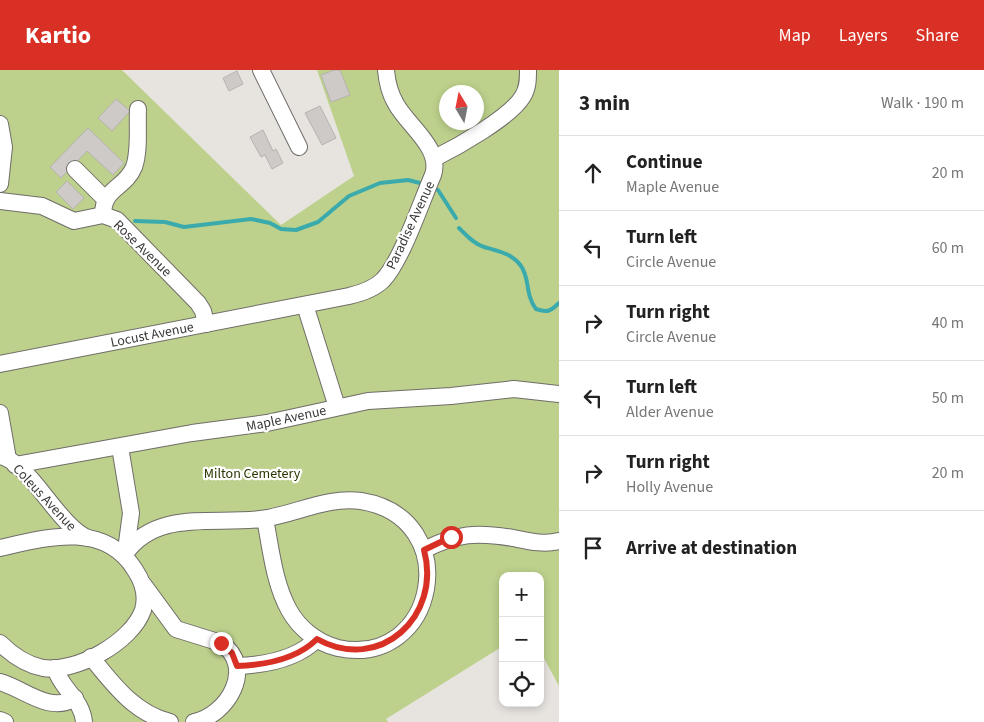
<!DOCTYPE html>
<html lang="en">
<head>
<meta charset="utf-8">
<style>
	body { margin:0; font-family:"Source Sans 3",sans-serif; background:#f2f2f2; color:#222 }
	.controls { position:absolute; right:15px; bottom:15px; display:grid; overflow:hidden; border-radius:10px; box-shadow:0 2px 8px #0003 }
	.controls button { width:45px; height:45px; display:grid; place-items:center; padding:0; border:0; border-bottom:1px solid #e0e0e0; background:#fff; color:#222; font:25px sans-serif }
	.compass { position:absolute; left:439px; top:15px; width:45px; height:45px; border-radius:50%; background:#fff; box-shadow:0 2px 8px #0003; rotate:350deg }
	.stop { position:absolute; width:15px; height:15px; margin:-11px; border:4px solid #d93025; border-radius:50%; background:#fff }
	.stop.end { background:#d93025; border-color:#fff; box-shadow:0 1px 5px #0008 }
	.list { margin:0; padding:0; list-style:none }
	h2 { display:flex; justify-content:space-between; align-items:center; height:65px; margin:0; padding:0 20px; font-size:21px }
	h2 small { font-size:16px; font-weight:400; color:#767676 }
	.list li { display:grid; grid-template-columns:32px 1fr auto; gap:15px; align-items:center; box-sizing:border-box; height:75px; padding:0 20px; border-top:1px solid #e0e0e0 }
	.list b { display:block; font-size:19px; white-space:nowrap }
	.list p { margin:0; font-size:16px; white-space:nowrap; color:#767676 }
	.list em { font-size:16px; font-style:normal; color:#767676 }
	.icon { flex:none; width:28px; height:28px; fill:none; stroke:currentColor; stroke-width:2; stroke-linecap:round; stroke-linejoin:round }
	.map { position:relative; flex:none; width:559px; height:652px; overflow:hidden }
	header { display:flex; align-items:center; gap:30px; box-sizing:border-box; height:70px; padding:0 25px; background:#d93025; color:#fff }
	header strong { font-size:24px }
	nav { display:flex; gap:28px; margin-inline-start:auto; font-size:18px }
	main { display:flex }
	aside { flex:1; background:#fff }
	.map>svg:first-child { display:block }
	.green { fill:#bdd18c; fill-rule:evenodd }
	.lines { fill:none; stroke-linecap:round; stroke-linejoin:round }
	.stream { stroke:#3aaaad; stroke-width:4 }
	.building { fill:#cecac7; stroke:#b6b2af }
	.minor-casing { stroke:#6f6d69; stroke-width:18 }
	.minor { stroke:#fff; stroke-width:16 }
	.route { stroke:#d93025; stroke-width:6 }
	.labels { text-anchor:middle; stroke-width:4.5; stroke-linejoin:round; paint-order:stroke }
	.street-label { font-size:14px; fill:#3a3938; stroke:#fff }
	.park-label { font-size:14px; fill:#293500; stroke:#fff }
</style>
</head>
<body>
<header>
<strong>Kartio</strong>
<nav><a>Map</a><a>Layers</a><a>Share</a></nav>
</header>
<main>
<div class="map">
<svg width="559" height="652" viewBox="0 0 559 652">
	<rect width="100%" height="100%" fill="#e7e4e0"/>
	<path class="green" d="M 0,0 L 122,0 L 281,155 L 354,106 L 317,0 L 559,0 L 559,616 L 540,581 L 540,506 L 503,506 L 503,576 L 386,649 L 388,652 L 0,652 ZM 447,22 L 477,22 L 477,52 L 447,52 Z"/>
	<g class="lines">
		<g class="stream">
			<path d="M 433,118 L 438,120 L 456,148"/>
			<path d="M 135,151 L 165,152 L 184,157 L 251,149 L 270,153 L 281,159 L 296,160 L 318,152 L 349,126 L 380,113 L 408,110 L 424,114"/>
			<path d="M 459,158 C 466,165 474,174 484,177 C 497,181 512,183 521,196 C 530,208 525,225 536,239 C 548,243 551,241 559,233"/>
		</g>
	</g>
	<g class="building">
		<path d="M 334,0 L 340,0 L 350,25 L 331,32 L 321,5 Z"/>
		<path d="M 237,1 L 243,14 L 229,21 L 223,8 Z"/>
		<path d="M 116,29 L 130,41 L 112,61 L 98,48 Z"/>
		<path d="M 320,36 L 336,68 L 322,75 L 305,43 Z"/>
		<path d="M 88,58 L 124,93 L 113,105 L 87,81 L 61,108 L 50,97 Z"/>
		<path d="M 263,60 L 273,81 L 276,79 L 283,93 L 272,99 L 265,85 L 261,87 L 250,67 Z"/>
		<path d="M 67,111 L 84,128 L 73,139 L 56,122 Z"/>
	</g>
	<g class="lines">
		<defs>
			<g id="minor">
				<path d="M 261,0 L 299,77"/>
				<path d="M 0,54 L 4,77 L 0,114"/>
				<path d="M 435,88 C 457,77 511,47 523,26 C 528,18 528,9 528,0"/>
				<path d="M 75,99 L 105,129"/>
				<path d="M 0,131 L 42,136 L 74,151 L 103,145 L 117,150 L 198,233 L 203,241 L 206,254"/>
				<path d="M 103,145 C 103,117 125,119 134,97 C 140,80 137,57 138,39"/>
				<path d="M 305,235 L 337,337"/>
				<path d="M 0,294 L 349,226 C 362,223 374,219 383,210 C 402,190 421,132 433,105 C 442,78 408,56 396,34 C 390,24 387,12 386,0"/>
				<path d="M 0,343 L 8,389"/>
				<path d="M 120,377 L 131,443 L 126,480"/>
				<path d="M 0,386 C 30,392 58,456 88,468"/>
				<path d="M 15,395 L 192,363 L 267,353 L 368,331 L 451,326 L 514,319 L 559,324"/>
				<path d="M 0,478 C 47,467 105,451 135,500 C 143,512 147,526 143,540 C 132,572 76,603 43,598 C 27,595 11,584 0,573"/>
				<path d="M 424,480 C 457,463 477,462 513,468 C 528,471 544,475 559,471"/>
				<path d="M 125,484 C 156,439 214,455 261,449 C 294,445 327,426 361,431 C 466,448 437,599 338,578 C 317,573 299,558 289,540 C 274,513 271,479 265,449"/>
				<path d="M 143,514 L 176,559 L 221,573 C 256,597 228,645 194,652"/>
				<path d="M 91,587 C 113,614 134,643 170,652"/>
				<path d="M 237,596 C 265,595 296,590 317,569"/>
				<path d="M 55,598 C 61,619 82,629 84,652"/>
				<path d="M 0,612 C 25,619 49,644 75,628"/>
				<path d="M 0,650 L 5,652"/>
			</g>
		</defs>
		<use href="#minor" class="minor-casing"/>
		<use href="#minor" class="minor"/>
	</g>
	<g class="lines">
		<path class="route" d="M 221,573 L 232,583 L 237,596 C 265,595 296,590 317,569 C 380,604 442,546 424,480 L 451,467"/>
	</g>
	<g class="labels">
		<g class="street-label">
			<text transform="translate(410 155) rotate(-65)" y="5">Paradise Avenue</text>
			<text transform="translate(143 178) rotate(44)" y="5">Rose Avenue</text>
			<text transform="translate(152 264) rotate(-11)" y="5">Locust Avenue</text>
			<text transform="translate(286 348) rotate(-12)" y="5">Maple Avenue</text>
			<text transform="translate(45 427) rotate(47)" y="5">Coleus Avenue</text>
		</g>
		<g class="park-label">
			<text x="252" y="408">Milton Cemetery</text>
		</g>
	</g>
</svg>
<div class="controls">
<button>+</button>
<button>−</button>
<button><svg class="icon" aria-label="locate" viewBox="0 0 24 24"><circle cx="12" cy="12" r="6"/><path d="M12 2v4M12 18v4M2 12h4M18 12h4"/></svg></button>
</div>
<svg class="compass" viewBox="-18 -18 36 36"><path d="M0-13l5 13h-10z" fill="#e53935"/><path d="M0 13l5-13h-10z" fill="#767676"/></svg>
<div class="stop" style="left:451px;top:467px"></div>
<div class="stop end" style="left:221px;top:573px"></div>
</div>
<aside>
<h2>3 min<small>Walk · 190 m</small></h2>
<ul class="list">
<li><svg class="icon" aria-label="ahead" viewBox="0 0 24 24"><path d="M12 20V5M6 11l6-6 6 6"/></svg><div><b>Continue</b><p>Maple Avenue</p></div><em>20 m</em></li>
<li><svg class="icon" aria-label="left" viewBox="0 0 24 24"><path d="M17 20v-9H6M10 6l-5 5 5 5"/></svg><div><b>Turn left</b><p>Circle Avenue</p></div><em>60 m</em></li>
<li><svg class="icon" aria-label="right" viewBox="0 0 24 24"><path d="M7 20v-9h11M14 6l5 5-5 5"/></svg><div><b>Turn right</b><p>Circle Avenue</p></div><em>40 m</em></li>
<li><svg class="icon" aria-label="left" viewBox="0 0 24 24"><path d="M17 20v-9H6M10 6l-5 5 5 5"/></svg><div><b>Turn left</b><p>Alder Avenue</p></div><em>50 m</em></li>
<li><svg class="icon" aria-label="right" viewBox="0 0 24 24"><path d="M7 20v-9h11M14 6l5 5-5 5"/></svg><div><b>Turn right</b><p>Holly Avenue</p></div><em>20 m</em></li>
<li><svg class="icon" aria-label="arrive" viewBox="0 0 24 24"><path d="M6 21V4h12l-3 4 3 4H6"/></svg><div><b>Arrive at destination</b></div></li>
</ul>
</aside>
</main>
</body>
</html>
